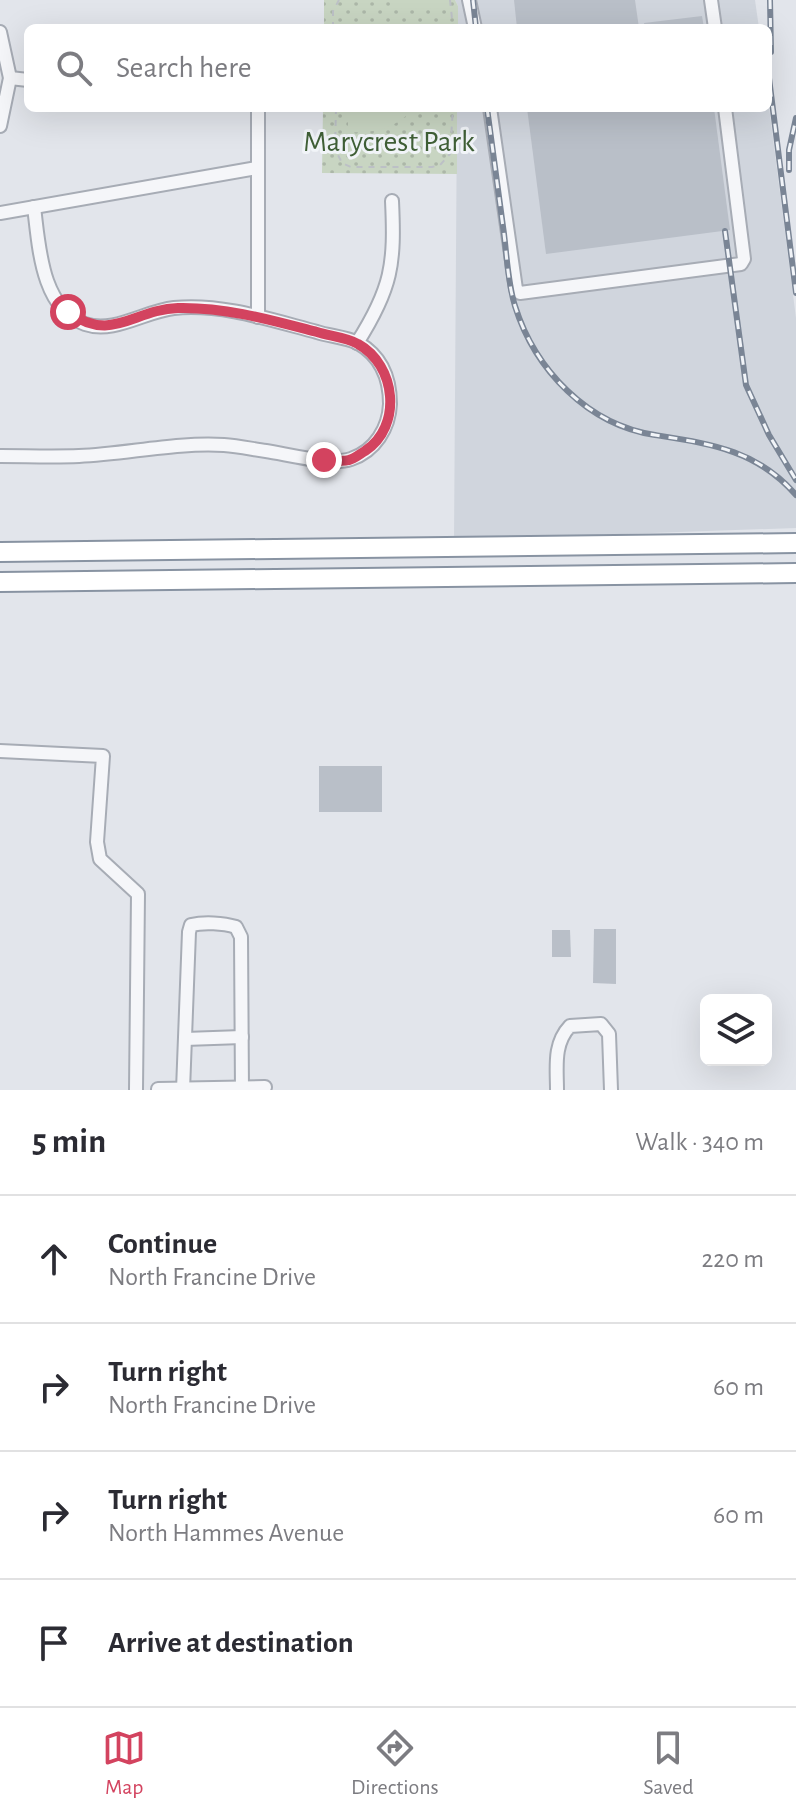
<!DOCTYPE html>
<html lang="en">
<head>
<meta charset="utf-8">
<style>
	body { margin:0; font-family:"Alegreya Sans",sans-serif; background:#f7f7f7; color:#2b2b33 }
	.controls { position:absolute; right:24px; bottom:24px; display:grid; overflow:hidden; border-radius:12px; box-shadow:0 8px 32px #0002 }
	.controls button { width:72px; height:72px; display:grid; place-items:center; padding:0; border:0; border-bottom:2px solid #e1e1e2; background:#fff; color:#2b2b33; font:40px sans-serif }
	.stop { position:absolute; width:24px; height:24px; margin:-18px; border:6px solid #d3435f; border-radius:50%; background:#fff }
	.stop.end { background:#d3435f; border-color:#fff; box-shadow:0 2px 8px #0008 }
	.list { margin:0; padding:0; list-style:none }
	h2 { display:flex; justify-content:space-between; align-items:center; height:104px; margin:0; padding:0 32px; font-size:34px }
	h2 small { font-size:26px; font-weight:400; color:#7c7c81 }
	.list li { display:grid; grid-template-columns:52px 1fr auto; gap:24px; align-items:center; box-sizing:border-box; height:128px; padding:0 32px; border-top:2px solid #e1e1e2 }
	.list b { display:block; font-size:30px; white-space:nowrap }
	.list p { margin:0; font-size:26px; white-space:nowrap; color:#7c7c81 }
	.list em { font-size:26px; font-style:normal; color:#7c7c81 }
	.icon { flex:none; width:44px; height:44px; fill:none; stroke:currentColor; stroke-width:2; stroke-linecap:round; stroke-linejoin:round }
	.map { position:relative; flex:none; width:796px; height:1090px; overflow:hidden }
	.search { position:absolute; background:#fff; box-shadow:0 8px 32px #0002; left:24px; right:24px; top:24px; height:88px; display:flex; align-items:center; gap:20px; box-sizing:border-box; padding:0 28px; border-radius:12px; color:#7c7c81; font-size:30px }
	.sheet { height:616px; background:#fff }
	nav { display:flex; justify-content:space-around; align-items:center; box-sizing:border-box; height:112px; border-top:2px solid #e1e1e2; background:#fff; font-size:22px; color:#7c7c81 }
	nav a { display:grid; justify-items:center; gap:4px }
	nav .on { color:#d3435f }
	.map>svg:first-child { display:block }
	.built { fill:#d0d5dd }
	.park { fill:url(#park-dots) }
	.garden { fill:#c8d5c2 }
	.building { fill:#b9bfc8 }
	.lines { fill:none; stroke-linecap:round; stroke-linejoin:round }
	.minor-casing { stroke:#a7acb5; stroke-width:16 }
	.highway-casing { stroke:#8893a2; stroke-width:22 }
	.path { stroke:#bcc0c6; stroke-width:2; stroke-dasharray:6 6; stroke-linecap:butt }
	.minor { stroke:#f5f6f9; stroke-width:12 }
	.highway { stroke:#fff; stroke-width:18 }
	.rail-casing { stroke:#7a8595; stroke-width:6 }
	.rail { stroke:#f1f4f8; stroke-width:3; stroke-dasharray:9; stroke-linecap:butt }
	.route { stroke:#d3435f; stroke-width:10 }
	.labels { text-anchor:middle; stroke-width:6; stroke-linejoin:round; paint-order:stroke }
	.park-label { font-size:30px; fill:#3f5f36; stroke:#f1f4f8 }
</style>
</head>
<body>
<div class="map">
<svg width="796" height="1090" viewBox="0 0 796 1090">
	<defs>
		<pattern id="park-dots" width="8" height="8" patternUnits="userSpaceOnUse" patternTransform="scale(2)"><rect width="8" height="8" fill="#c8d5c2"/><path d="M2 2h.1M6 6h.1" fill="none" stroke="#acb7a8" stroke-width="1.8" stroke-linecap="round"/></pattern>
	</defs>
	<rect width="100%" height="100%" fill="#e2e5eb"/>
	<g class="built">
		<path d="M 455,0 L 755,0 L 759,28 L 458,28 L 458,6 Z"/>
		<path d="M 768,99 L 796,318 L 796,528 L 454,540 L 457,108 L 768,108 Z"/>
	</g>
	<g class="park">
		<path d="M 324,0 L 455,0 L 458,6 L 458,28 L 324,28 Z"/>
		<path d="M 323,108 L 457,108 L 457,174 L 322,173 Z"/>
	</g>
	<g class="garden">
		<path d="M 391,0 L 441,0 L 441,9 L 391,8 Z"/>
		<path d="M 348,108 L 414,108 C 397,128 373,134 348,132 Z"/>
	</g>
	<g class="building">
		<path d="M 514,0 L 635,0 L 639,28 L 517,28 Z"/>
		<path d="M 702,16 L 704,28 L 645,28 L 644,23 Z"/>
		<path d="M 527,108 L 714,108 L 730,230 L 546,254 Z"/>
		<rect x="319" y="766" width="63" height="46"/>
		<path d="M 594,929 L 616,929 L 616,984 L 593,983 Z"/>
		<path d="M 552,930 L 570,930 L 571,957 L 552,957 Z"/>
	</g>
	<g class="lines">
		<defs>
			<g id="minor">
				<path d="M 469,0 L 475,28"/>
				<path d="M 711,0 L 715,28"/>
				<path d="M 0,32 L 10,78 L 0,126"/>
				<path d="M 10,78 L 28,80"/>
				<path d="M 490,108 L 516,289 L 520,293 L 741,264 L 744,259 L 725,108"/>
				<path d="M 0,213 L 257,168"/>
				<path d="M 258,317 L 258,108"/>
				<path d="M 357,343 C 392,288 395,264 392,201"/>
				<path d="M 0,456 C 26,456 53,457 79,456 C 127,454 176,442 224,445 C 238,446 252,449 266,451 C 287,454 331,466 351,459 C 375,451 389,428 390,404 C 390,378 381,356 358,343 C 346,337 329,336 317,332 C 271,320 221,303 174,308 C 145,311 114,334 85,324 C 41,308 39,246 34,207"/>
				<path d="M 0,751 L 103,756 L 97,842 L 100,859 L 138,894 L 136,1090"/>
				<path d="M 185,1039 L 242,1037"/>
				<path d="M 158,1089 L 265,1087"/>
				<path d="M 183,1090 L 189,932 L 191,925 C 204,922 223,923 236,927 L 241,937 L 242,1090"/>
				<path d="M 557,1090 C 557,1067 553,1044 570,1026 L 601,1024 L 609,1034 L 611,1090"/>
			</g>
			<g id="highway">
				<path d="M 0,552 L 796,543"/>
				<path d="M 0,582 L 796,573"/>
			</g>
		</defs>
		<use href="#minor" class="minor-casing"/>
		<use href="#highway" class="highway-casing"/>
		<g class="path">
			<path d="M 450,0 L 453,28"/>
			<path d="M 333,28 L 333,11 L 339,0"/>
			<path d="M 336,108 L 335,149 L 342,163 L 351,167 L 432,167 L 440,165 L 450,154 L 453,108"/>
		</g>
		<use href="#minor" class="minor"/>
		<use href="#highway" class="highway"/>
		<defs>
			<g id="rail">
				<path d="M 473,0 L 476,28"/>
				<path d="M 770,0 L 771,52"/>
				<path d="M 768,70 L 796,293"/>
				<path d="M 487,108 C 493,150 498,192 504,234 C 507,258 508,284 515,306 C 535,370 588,425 655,435 C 711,444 757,450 796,495"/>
				<path d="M 789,170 L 789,150 L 796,118"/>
				<path d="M 725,231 L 746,385 L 769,435 L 796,480"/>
			</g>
		</defs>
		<use href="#rail" class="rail-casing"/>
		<use href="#rail" class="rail"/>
	</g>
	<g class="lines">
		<path class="route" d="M 68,312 C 112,344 134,309 178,308 C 226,307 271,320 317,332 C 329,336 346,337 358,344 C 396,365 403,426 365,451 C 360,454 354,459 349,460 C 342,462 332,460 324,460"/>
	</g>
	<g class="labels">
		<g class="park-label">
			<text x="389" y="151">Marycrest Park</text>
		</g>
	</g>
</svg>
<div class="controls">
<button><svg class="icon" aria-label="layers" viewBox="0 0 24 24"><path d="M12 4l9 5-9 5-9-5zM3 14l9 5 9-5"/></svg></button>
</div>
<div class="stop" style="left:68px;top:312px"></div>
<div class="stop end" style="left:324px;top:460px"></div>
<div class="search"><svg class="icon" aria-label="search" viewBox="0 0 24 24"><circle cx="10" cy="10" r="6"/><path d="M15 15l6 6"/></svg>Search here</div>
</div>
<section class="sheet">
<h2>5 min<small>Walk · 340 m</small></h2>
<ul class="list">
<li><svg class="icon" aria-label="ahead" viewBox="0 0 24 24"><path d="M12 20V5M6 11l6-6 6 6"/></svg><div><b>Continue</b><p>North Francine Drive</p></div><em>220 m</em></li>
<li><svg class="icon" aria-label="right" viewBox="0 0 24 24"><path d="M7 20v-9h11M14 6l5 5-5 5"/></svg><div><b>Turn right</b><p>North Francine Drive</p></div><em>60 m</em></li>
<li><svg class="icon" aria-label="right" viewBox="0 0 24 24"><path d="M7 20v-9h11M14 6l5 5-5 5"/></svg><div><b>Turn right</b><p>North Hammes Avenue</p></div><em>60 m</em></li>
<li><svg class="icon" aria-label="arrive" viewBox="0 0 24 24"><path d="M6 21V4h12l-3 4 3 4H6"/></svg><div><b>Arrive at destination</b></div></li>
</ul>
</section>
<nav>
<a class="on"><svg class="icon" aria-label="map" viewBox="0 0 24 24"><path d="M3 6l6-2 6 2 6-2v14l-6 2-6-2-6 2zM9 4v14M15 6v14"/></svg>Map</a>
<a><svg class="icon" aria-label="directions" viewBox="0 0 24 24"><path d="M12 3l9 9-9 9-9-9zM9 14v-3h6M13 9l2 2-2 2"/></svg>Directions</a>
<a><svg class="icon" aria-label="saved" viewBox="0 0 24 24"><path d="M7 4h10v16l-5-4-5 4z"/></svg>Saved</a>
</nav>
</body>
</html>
